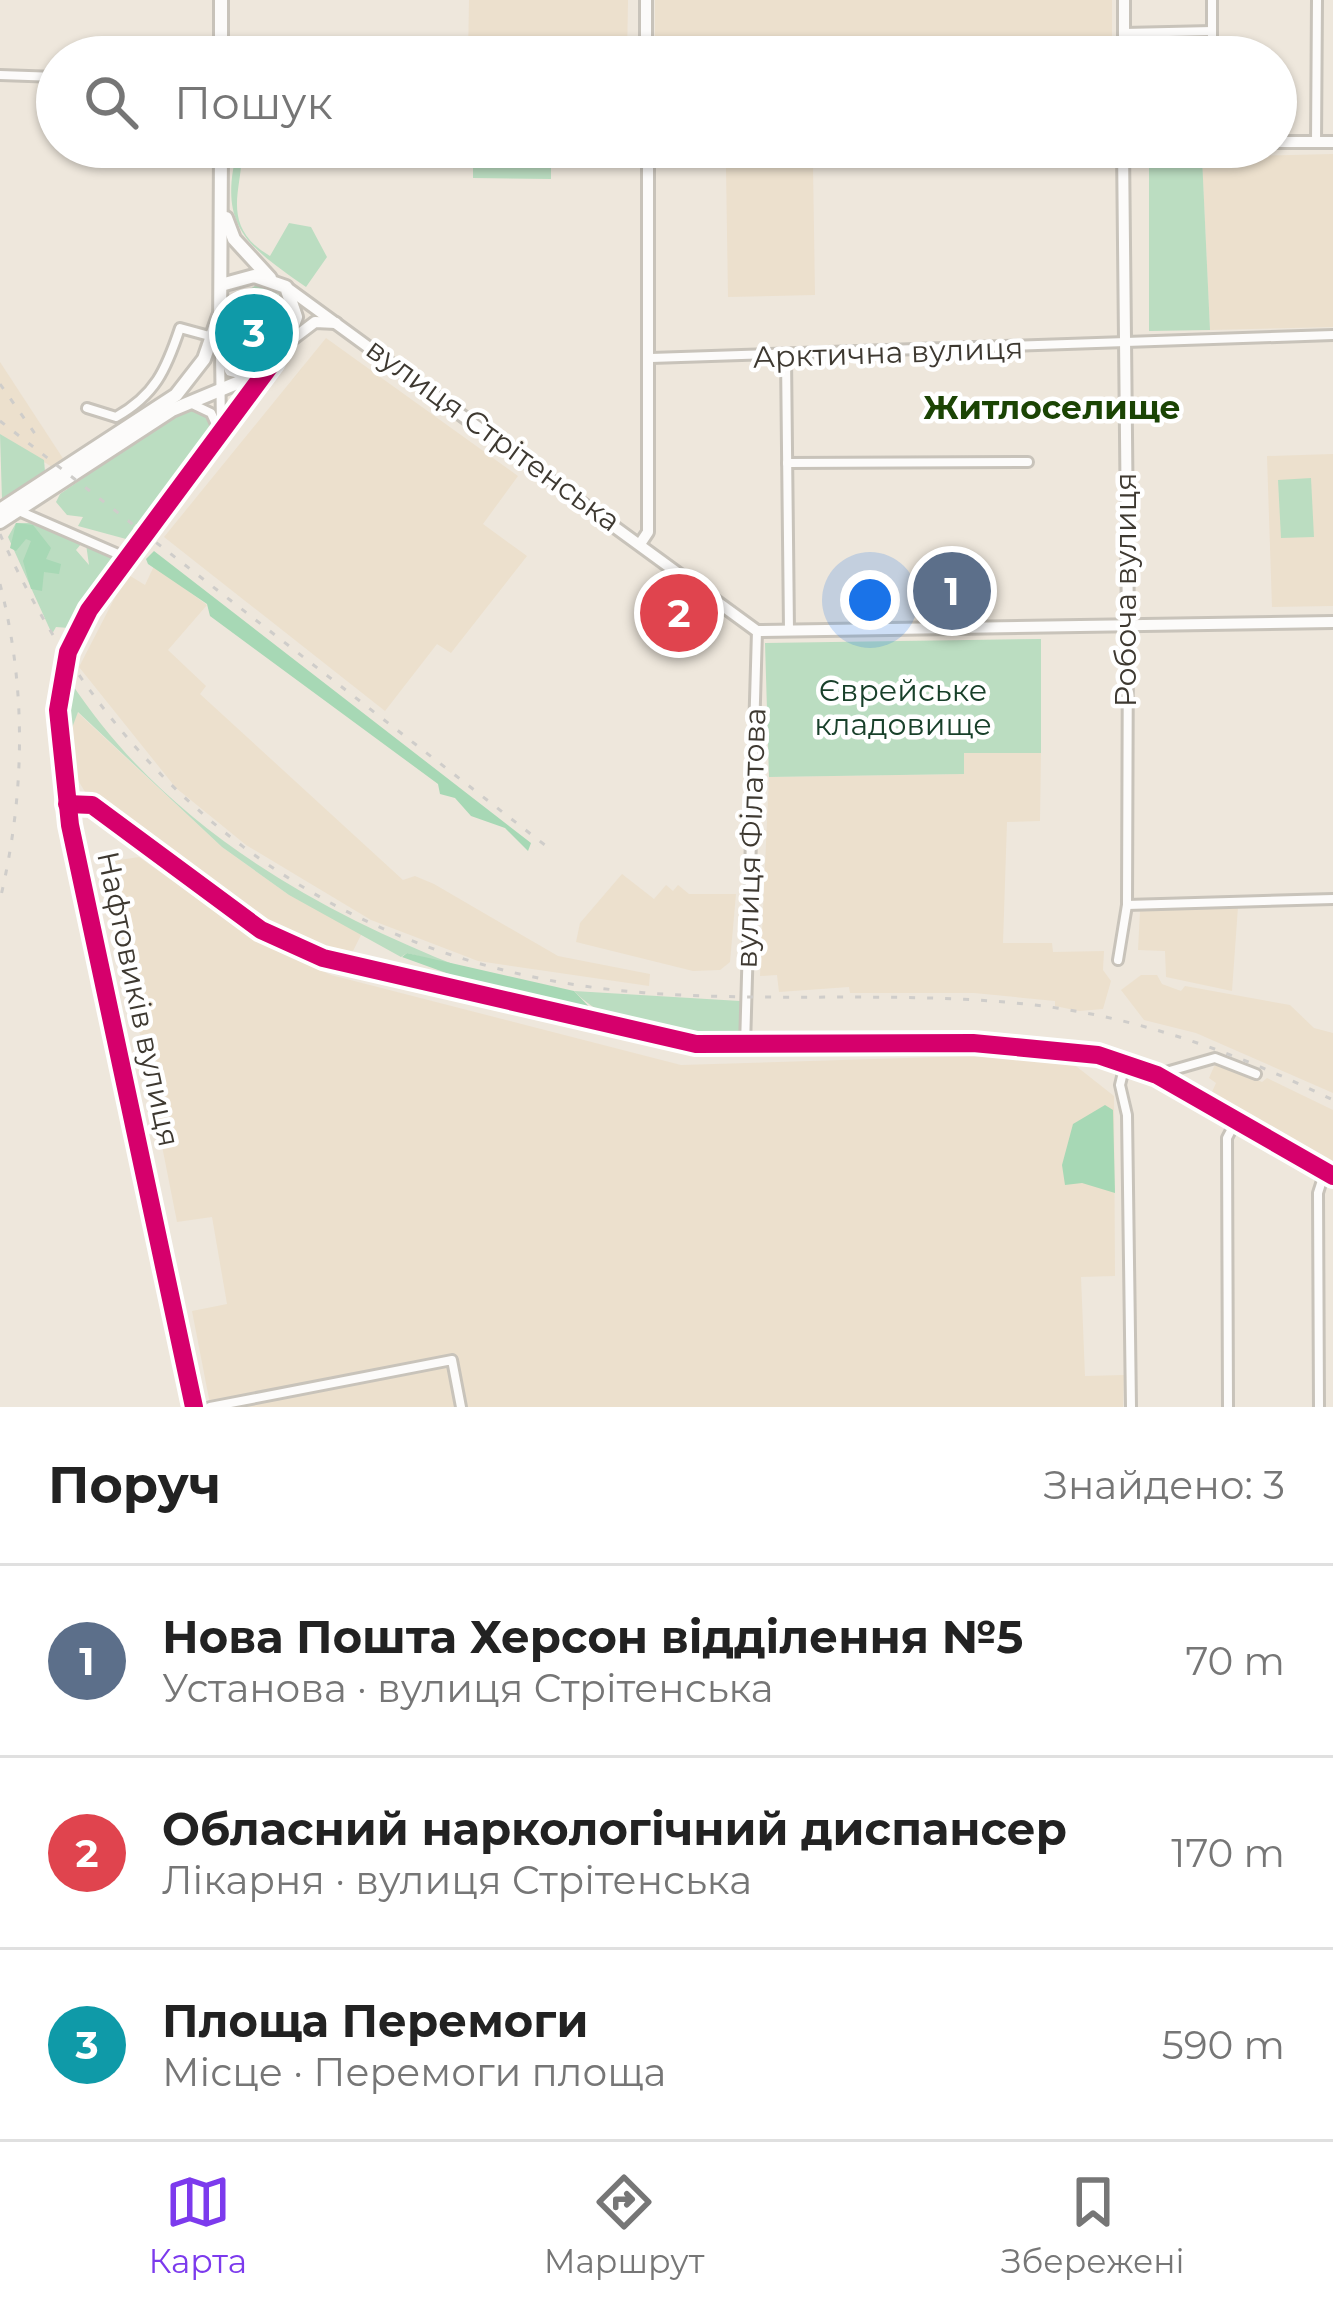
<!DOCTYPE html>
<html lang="uk">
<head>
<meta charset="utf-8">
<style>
	body { margin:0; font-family:Montserrat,sans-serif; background:#f6f6f6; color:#222 }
	.you { position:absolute; left:870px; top:600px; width:42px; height:42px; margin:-30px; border:9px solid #fff; border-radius:50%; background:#1a73e8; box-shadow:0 0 0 18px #1a73e833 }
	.badge { display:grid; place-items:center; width:78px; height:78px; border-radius:50%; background:#7c3aed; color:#fff; font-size:39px; font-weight:700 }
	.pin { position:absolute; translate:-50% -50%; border:6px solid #fff; box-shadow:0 3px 12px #0006 }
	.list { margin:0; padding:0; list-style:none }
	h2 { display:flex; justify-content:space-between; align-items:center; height:156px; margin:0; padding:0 48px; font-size:51px }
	h2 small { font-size:39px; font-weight:400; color:#767676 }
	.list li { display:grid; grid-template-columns:78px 1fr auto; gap:36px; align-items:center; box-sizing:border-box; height:192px; padding:0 48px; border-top:3px solid #e0e0e0 }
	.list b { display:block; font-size:45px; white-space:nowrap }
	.list p { margin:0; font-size:39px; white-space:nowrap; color:#767676 }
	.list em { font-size:39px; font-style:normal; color:#767676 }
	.icon { flex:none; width:66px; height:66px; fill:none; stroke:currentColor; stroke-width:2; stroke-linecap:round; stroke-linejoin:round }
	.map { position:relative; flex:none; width:1333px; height:1407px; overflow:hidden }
	.search { position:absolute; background:#fff; box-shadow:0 3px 9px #0004; left:36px; right:36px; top:36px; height:132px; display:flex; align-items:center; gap:30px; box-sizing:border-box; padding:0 42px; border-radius:66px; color:#767676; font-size:45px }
	.sheet { height:732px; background:#fff }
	nav { display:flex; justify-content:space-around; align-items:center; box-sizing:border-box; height:168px; border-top:3px solid #e0e0e0; background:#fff; font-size:33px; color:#767676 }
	nav a { display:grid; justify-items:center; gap:6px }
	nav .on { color:#7c3aed }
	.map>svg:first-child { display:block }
	.built { fill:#ece0cd }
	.green { fill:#bbddc1 }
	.forest { fill:#a7d8b5 }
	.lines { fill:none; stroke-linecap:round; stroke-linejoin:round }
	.street-casing { stroke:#c8c3ba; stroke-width:14 }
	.secondary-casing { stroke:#c8c3ba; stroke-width:16 }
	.primary-casing { stroke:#c8c3ba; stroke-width:18 }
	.street { stroke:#fcfbfa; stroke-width:8 }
	.secondary { stroke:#fcfbfa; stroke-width:10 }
	.primary { stroke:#fcfbfa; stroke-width:12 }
	.rail { stroke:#cfcdca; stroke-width:3; stroke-dasharray:6 12; stroke-linecap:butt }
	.cycleway-casing { stroke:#fff; stroke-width:26 }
	.cycleway { stroke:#d6006c; stroke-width:18 }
	.labels { text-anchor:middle; stroke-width:9; stroke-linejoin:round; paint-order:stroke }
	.street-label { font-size:30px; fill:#3e3931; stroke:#fff }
	.park-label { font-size:30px; fill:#18402a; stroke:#fff }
	.neighbourhood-label { font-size:33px; font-weight:bold; fill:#1b4404; stroke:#fff }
</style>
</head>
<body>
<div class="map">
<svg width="1333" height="1407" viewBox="0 0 1333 1407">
	<rect width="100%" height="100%" fill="#eee7dc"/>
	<g class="built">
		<path d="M 469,0 L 628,0 L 627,57 L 468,57 Z"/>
		<rect x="655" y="0" width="457" height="57"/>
		<path d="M 1136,36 L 1206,36 L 1206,57 L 1137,57 Z"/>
		<path d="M 1333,154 L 1333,327 L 1210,330 L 1202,157 Z"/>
		<path d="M 813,166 L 815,295 L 728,297 L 726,167 Z"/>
		<path d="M 326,338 L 518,476 L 483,524 L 527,556 L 451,653 L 437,644 L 385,711 L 164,537 Z"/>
		<path d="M 0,362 L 64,460 L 52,467 L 0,434 Z"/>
		<path d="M 1333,454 L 1333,606 L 1272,607 L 1267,456 Z"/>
		<path d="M 154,566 L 207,605 L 168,650 L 206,686 L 200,694 L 403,880 L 415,876 L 434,884 L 558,956 L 650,974 L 649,986 L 478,961 L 371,920 L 246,845 L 176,788 L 79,667 L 127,574 L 145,585 Z"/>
		<path d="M 664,583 L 712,617 L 688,639 L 647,610 Z"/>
		<path d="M 77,712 L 222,847 L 289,895 L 362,933 L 349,959 L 251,913 L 90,800 L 73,772 L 69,737 Z"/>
		<path d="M 964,753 L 1041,753 L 1040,821 L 1007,822 L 1003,943 L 1052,943 L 1053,952 L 1104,951 L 1103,970 L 1111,981 L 1103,1009 L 1079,1011 L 1055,1006 L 1055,1001 L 974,993 L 850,993 L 849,987 L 779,992 L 777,975 L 760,976 L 769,777 L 963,774 Z"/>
		<path d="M 139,857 L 260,943 L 331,975 L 681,1065 L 970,1056 L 1067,1059 L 1114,1096 L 1115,1276 L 1081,1277 L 1085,1376 L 1124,1375 L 1123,1407 L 466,1407 L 455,1356 L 210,1404 L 192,1311 L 227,1304 L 212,1217 L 177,1222 L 106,862 Z"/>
		<path d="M 622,874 L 654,899 L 666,885 L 673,891 L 678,885 L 689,894 L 736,894 L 730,962 L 720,970 L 693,971 L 576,942 L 580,923 Z"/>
		<path d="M 1238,907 L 1232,991 L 1166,977 L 1165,951 L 1138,950 L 1140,911 Z"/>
		<path d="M 1141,975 L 1157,975 L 1162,984 L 1181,991 L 1185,986 L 1290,1005 L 1314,1028 L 1333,1033 L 1333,1093 L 1196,1033 L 1144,1020 L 1121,990 Z"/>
		<path d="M 1216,1062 L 1262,1082 L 1267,1078 L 1333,1110 L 1333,1162 L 1211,1094 L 1216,1083 L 1209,1078 Z"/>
		<path d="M 447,1364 L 456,1407 L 225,1407 Z"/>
	</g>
	<g class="green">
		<path d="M 238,147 C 252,174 211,222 270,256 L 289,223 L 311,227 L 327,257 L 306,287 C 246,245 217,226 238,147 Z"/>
		<path d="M 473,147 L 551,147 L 551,179 L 473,178 Z"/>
		<path d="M 1202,157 L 1210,330 L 1149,331 L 1149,158 Z"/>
		<path d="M 258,284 L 285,298 L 291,324 L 257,370 L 239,371 L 228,358 L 227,324 L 235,298 Z"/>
		<path d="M 199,410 L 211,419 L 211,434 L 143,529 L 136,524 L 133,528 L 139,534 L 126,539 L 78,526 L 83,517 L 67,515 L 56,502 L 60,494 L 181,411 Z"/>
		<path d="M 0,434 L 44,460 L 45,472 L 2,500 Z"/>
		<path d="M 1311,478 L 1314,537 L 1281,538 L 1278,480 Z"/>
		<path d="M 16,523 L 36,523 L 81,544 L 76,550 L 89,565 L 86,544 L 111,554 L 114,561 L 69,628 L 56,627 L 52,634 L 8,537 Z"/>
		<path d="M 1041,639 L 1041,753 L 964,753 L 964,774 L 769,777 L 765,643 Z"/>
		<path d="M 70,681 C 162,822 309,908 463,968 L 407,953 L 401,957 L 289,895 L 222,847 L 78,712 L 69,736 L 74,781 L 67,737 Z"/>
		<path d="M 574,991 L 740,1001 L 740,1031 L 729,1041 C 675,1041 612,1030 574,991 Z"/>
	</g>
	<g class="forest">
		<path d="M 16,523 L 33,525 L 51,548 L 46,559 L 61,564 L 59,574 L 44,572 L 42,591 L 31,589 L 23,561 L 31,541 L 26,539 L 16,551 L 10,548 Z"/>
		<path d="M 154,551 L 531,843 L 528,851 L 505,828 L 471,816 L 455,798 L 440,794 L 438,784 L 210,616 L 207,604 L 148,564 L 146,559 Z"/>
		<path d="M 407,953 L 574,991 L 597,1015 L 447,984 L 449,974 L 402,957 Z"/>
		<path d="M 1105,1105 L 1113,1110 L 1115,1193 L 1082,1183 L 1065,1185 L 1062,1165 L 1073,1124 Z"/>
	</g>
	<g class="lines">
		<defs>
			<g id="street">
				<path d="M 1212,0 L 1212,57"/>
				<path d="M 1125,33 L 1212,31"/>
				<path d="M 0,75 L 57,77"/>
				<path d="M 1316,143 L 1317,0"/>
				<path d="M 224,162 L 231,147"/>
				<path d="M 220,349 L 221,430"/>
				<path d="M 786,357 L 789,630"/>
				<path d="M 651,358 L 1333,335"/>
				<path d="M 192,404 L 211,413 L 216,424"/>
				<path d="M 87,408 L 116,417 C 155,395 166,370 180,328 L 213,337"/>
				<path d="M 787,463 L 1028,462"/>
				<path d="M 19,511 L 127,558"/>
				<path d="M 67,804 L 92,805 L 261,930 L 323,958 L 696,1044 L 973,1043 L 1098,1055 L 1157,1075 L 1333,1176"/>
				<path d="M 1127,905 L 1333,899"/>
				<path d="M 1118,960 L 1127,905 L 1128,627"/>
				<path d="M 745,1046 L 757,631"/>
				<path d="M 1125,1064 L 1120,1085 L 1127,1115 L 1131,1407"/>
				<path d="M 1159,1074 L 1215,1058 L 1256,1074"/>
				<path d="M 210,1407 L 452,1360 L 461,1407"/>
				<path d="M 1228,1407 L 1227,1138 L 1236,1121"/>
				<path d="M 1319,1407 L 1318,1193 L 1325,1171"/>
			</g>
			<g id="secondary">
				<path d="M 646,0 L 646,57"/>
				<path d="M 1124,0 L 1124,57"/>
				<path d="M 1276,142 L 1333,142"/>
				<path d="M 1123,147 L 1128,627"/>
				<path d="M 648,150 L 983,147"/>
				<path d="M 286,287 L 757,631 L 1333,622"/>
				<path d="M 286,344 L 315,322 L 336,323"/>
				<path d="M 640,544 L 648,532 L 648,147"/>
				<path d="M 194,1407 L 70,825 L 58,710 L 68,652 L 89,610 L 268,369"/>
			</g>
			<g id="primary">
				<path d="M 221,0 L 221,57"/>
				<path d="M 221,147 L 220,341 L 231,370 L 255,376"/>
				<path d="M 226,218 L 234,239 L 270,278"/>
				<path d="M 0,510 L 176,395 L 204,359 L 219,316"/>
				<path d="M 0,522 L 172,410 L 261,373 L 286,344 L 296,317 L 286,287 L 254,276 L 221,285"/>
			</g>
		</defs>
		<use href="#street" class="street-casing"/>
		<use href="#secondary" class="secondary-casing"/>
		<use href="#primary" class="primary-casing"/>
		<use href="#street" class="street"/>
		<use href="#secondary" class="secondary"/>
		<use href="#primary" class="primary"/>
		<g class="rail">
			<path d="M 0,384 L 38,438"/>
			<path d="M 0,421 L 550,849"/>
			<path d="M 0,534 C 113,787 321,952 598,988 C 748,1007 901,987 1050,1007 C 1150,1021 1243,1056 1333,1100"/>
			<path d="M 0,584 C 27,689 25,795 0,900"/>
		</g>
		<defs>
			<g id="cycleway">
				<path d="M 67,804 L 92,805 L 261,930 L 323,958 L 696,1044 L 973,1043 L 1098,1055 L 1157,1075 L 1333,1176"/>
				<path d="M 194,1407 L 70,825 L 58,710 L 68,652 L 89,610 L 273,362"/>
			</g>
		</defs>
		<use href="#cycleway" class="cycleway-casing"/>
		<use href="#cycleway" class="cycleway"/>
	</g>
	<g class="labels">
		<g class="street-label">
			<text transform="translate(888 353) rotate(-2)" y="10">Арктична вулиця</text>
			<text transform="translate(493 435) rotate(36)" y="10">вулиця Стрітенська</text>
			<text transform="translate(1126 590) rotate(-90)" y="10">Робоча вулиця</text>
			<text transform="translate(751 838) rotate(-88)" y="10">вулиця Філатова</text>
			<text transform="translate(138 999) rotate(78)" y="10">Нафтовиків вулиця</text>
		</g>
		<g class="park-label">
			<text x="903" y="701">Єврейське<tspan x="903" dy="34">кладовище</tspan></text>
		</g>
		<g class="neighbourhood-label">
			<text x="1052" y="419">Житлоселище</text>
		</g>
	</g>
</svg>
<div class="you"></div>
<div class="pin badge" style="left:952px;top:591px;background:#5c6f8a">1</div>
<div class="pin badge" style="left:679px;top:613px;background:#e0444e">2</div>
<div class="pin badge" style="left:254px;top:333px;background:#0f9aa8">3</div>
<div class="search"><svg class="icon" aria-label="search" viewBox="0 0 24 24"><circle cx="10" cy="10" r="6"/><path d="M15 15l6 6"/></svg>Пошук</div>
</div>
<section class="sheet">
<h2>Поруч<small>Знайдено: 3</small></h2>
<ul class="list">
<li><span class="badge" style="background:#5c6f8a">1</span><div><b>Нова Пошта Херсон відділення №5</b><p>Установа · вулиця Стрітенська</p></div><em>70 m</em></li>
<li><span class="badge" style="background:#e0444e">2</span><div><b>Обласний наркологічний диспансер</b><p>Лікарня · вулиця Стрітенська</p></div><em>170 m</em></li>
<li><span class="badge" style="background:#0f9aa8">3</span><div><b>Площа Перемоги</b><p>Місце · Перемоги площа</p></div><em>590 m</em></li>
</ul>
</section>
<nav>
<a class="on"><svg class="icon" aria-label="map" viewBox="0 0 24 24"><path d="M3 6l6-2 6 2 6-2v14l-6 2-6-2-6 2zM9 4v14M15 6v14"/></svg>Карта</a>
<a><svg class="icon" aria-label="directions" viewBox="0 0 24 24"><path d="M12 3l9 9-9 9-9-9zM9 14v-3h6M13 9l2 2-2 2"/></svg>Маршрут</a>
<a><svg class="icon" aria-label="saved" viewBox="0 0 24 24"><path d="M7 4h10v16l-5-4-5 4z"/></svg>Збережені</a>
</nav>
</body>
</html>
